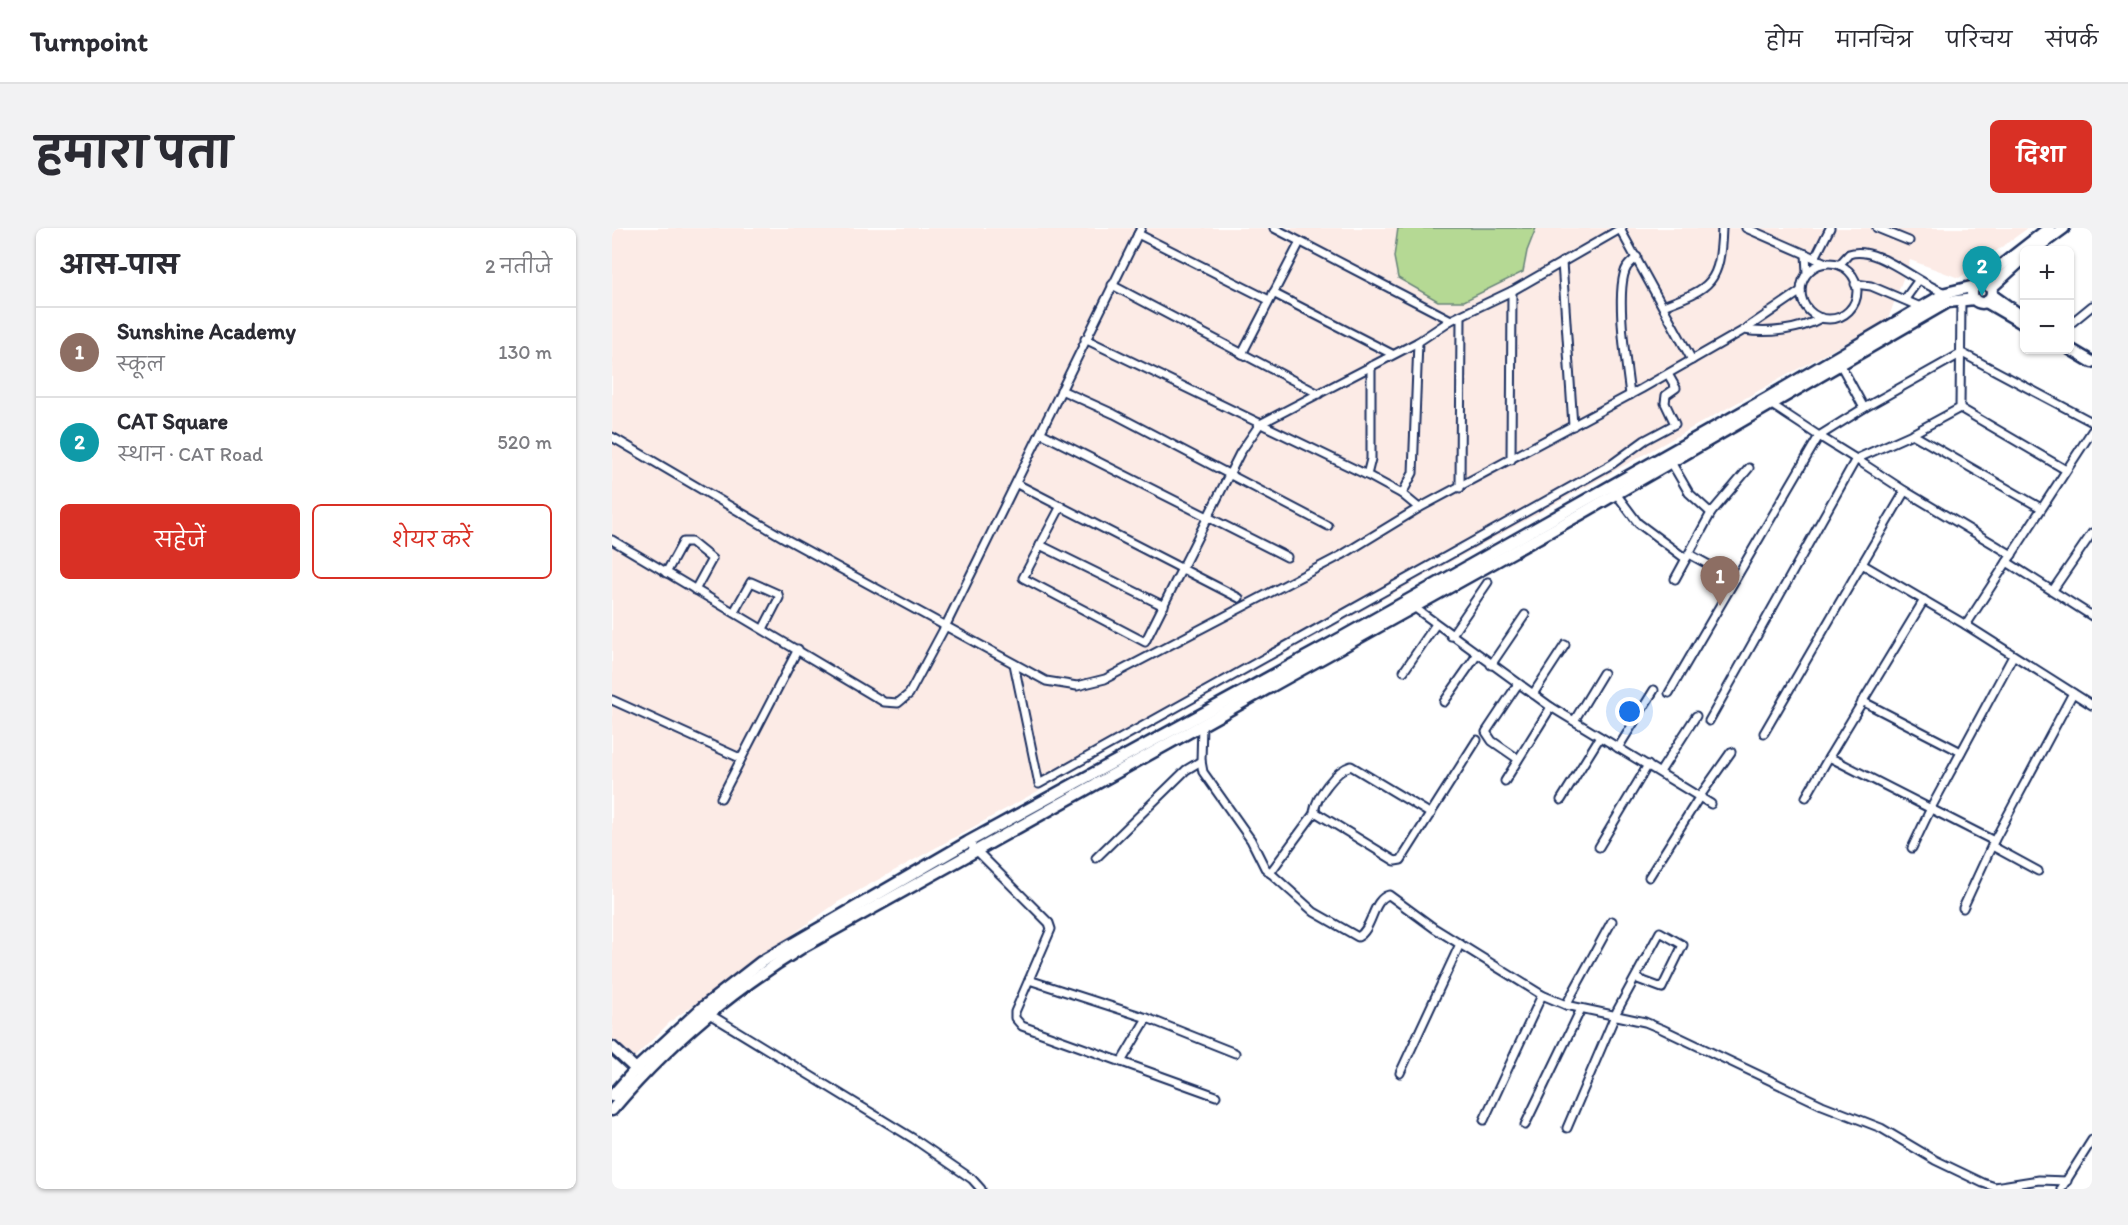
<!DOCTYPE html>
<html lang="hi">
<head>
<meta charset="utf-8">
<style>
	body { margin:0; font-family:Itim,"Playpen Sans Deva",sans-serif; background:#f2f2f3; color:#2b2b33 }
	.controls { position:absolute; right:18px; top:18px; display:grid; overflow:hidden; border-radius:9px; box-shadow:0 2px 4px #0004 }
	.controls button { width:54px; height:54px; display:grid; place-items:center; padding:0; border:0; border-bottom:2px solid #e1e1e2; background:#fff; color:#2b2b33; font:30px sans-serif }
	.you { position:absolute; left:1018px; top:484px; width:21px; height:21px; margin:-15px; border:4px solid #fff; border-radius:50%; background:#1a73e8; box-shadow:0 0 0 9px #1a73e833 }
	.badge { display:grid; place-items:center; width:39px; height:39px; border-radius:50%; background:#d93025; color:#fff; font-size:20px; font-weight:700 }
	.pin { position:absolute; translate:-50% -50px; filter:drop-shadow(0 2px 3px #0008) }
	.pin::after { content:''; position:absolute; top:32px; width:21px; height:18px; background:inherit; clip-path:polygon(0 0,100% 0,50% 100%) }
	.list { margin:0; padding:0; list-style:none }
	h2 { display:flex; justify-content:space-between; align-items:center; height:78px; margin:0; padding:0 24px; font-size:26px }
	h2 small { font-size:20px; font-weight:400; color:#7c7c81 }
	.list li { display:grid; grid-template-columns:39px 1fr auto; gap:18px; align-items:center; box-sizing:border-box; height:90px; padding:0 24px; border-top:2px solid #e1e1e2 }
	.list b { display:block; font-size:22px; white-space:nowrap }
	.list p { margin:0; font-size:20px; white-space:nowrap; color:#7c7c81 }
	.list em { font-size:20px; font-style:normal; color:#7c7c81 }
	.actions { display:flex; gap:12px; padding:18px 24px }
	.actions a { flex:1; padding:14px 0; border:2px solid #d93025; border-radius:9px; text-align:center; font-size:21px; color:#d93025 }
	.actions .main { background:#d93025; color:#fff }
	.map { position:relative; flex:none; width:1480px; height:961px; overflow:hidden; border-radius:9px }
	header { display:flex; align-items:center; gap:36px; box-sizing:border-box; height:84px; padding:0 30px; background:#fff; border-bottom:2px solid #e1e1e2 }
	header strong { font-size:28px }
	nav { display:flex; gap:33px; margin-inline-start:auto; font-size:21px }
	.intro { display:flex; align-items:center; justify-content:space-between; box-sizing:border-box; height:144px; padding:0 36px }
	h1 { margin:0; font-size:42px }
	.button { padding:15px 27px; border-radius:9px; background:#d93025; color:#fff; font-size:21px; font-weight:700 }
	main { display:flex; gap:36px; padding:0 36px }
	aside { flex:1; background:#fff; border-radius:9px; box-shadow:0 2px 4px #0004 }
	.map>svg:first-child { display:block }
	.built { fill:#fcebe6 }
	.green { fill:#b5d994; stroke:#688479; stroke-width:1.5 }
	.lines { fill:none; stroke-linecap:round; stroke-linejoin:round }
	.street-casing { stroke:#1b2f5e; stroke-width:11 }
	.secondary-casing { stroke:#1b2f5e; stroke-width:15 }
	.street { stroke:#fff; stroke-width:7 }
	.secondary { stroke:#fff; stroke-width:10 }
</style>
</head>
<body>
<header>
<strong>Turnpoint</strong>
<nav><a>होम</a><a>मानचित्र</a><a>परिचय</a><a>संपर्क</a></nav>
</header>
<div class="intro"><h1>हमारा पता</h1><a class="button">दिशा</a></div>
<main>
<aside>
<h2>आस-पास<small>2 नतीजे</small></h2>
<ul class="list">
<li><span class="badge" style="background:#8d6e63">1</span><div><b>Sunshine Academy</b><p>स्कूल</p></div><em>130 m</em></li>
<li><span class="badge" style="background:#0f9aa8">2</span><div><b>CAT Square</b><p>स्थान · CAT Road</p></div><em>520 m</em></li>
</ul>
<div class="actions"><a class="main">सहेजें</a><a>शेयर करें</a></div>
</aside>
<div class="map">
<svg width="1480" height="961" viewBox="0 0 1480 961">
	<rect width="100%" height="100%" fill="#fff"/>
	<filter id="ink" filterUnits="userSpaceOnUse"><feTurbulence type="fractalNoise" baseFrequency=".0167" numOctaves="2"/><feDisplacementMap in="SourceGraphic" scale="12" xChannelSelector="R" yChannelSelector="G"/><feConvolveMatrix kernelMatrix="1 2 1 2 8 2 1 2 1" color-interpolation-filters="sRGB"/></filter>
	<g filter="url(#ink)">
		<path class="built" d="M 0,0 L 1416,0 L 1347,50 L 1298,32 L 1276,91 L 226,674 L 59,793 L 20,832 L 0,813 Z"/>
		<path class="green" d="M 786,0 L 924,0 L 915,23 L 911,44 L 852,73 L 826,73 L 786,50 L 782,29 Z"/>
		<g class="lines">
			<defs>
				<g id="street">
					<path d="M 662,0 L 839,92"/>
					<path d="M 1134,0 L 1214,35"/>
					<path d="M 1265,0 L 1297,13"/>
					<path d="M 1008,1 L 1080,132"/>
					<path d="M 526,6 L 657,72"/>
					<path d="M 1194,26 L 1195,45"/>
					<path d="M 1203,30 L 1218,0"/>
					<path d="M 950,34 L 961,198"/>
					<circle cx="1217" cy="63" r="28"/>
					<path d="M 1227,37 L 1237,26 C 1265,16 1306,57 1334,65"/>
					<path d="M 1243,56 L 1259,58 L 1311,80"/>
					<path d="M 500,57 L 707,166"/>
					<path d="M 661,65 L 780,126"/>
					<path d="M 1293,71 L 1306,53"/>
					<path d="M 1051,78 C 1100,60 1108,55 1110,0"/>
					<path d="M 1458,96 L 1480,78"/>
					<path d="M 1132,102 C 1156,106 1188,102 1209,90"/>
					<path d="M 473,111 L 755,247 L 790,266 L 807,280"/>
					<path d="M 630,126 L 688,14"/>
					<path d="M 1227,134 L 1252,180 L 1350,125 L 1480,194"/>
					<path d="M 449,162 L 502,186 L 716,298"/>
					<path d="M 1018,167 C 1015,142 1002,60 1015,39 C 1017,36 1022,32 1025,29"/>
					<path d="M 1252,180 L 1207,208 L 1244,231 L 1300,206 L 1348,180 L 1349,72"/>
					<path d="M 1348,180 L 1454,242"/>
					<path d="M 429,205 L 675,329"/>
					<path d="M 1300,206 L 1429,280"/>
					<path d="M 0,209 L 174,311 L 434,453 L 465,458 L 493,451 L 730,327 L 807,280 L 1029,161 L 1132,102 L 1189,63"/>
					<path d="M 899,232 L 900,63"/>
					<path d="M 1059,234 L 1077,265 L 1099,285"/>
					<path d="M 755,247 L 759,231 L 759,138"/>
					<path d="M 405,256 L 627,370"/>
					<path d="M 848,260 L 849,88"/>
					<path d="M 1002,263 L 1026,295 L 1074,331"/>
					<path d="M 1293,263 L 1400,327"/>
					<path d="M 790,266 L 801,245 L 806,114"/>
					<path d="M 449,278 L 411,350 L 533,414 L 628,225 L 648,196 L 806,114 L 839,92 L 900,63 L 1010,0"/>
					<path d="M 0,312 L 272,474 L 286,475 L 297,466 L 334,397 L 529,0"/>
					<path d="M 428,317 L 552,378"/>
					<path d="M 1077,326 L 1123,351"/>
					<path d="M 1395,334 L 1480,388"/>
					<path d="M 54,345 L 71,314 L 79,314 L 100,331 L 83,362"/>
					<path d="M 1063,351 L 1099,285 L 1137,240"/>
					<path d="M 1441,362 L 1480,305"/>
					<path d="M 799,377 L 939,479 L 1099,576"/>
					<path d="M 122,384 L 139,354 L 166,366 L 167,370 L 151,401"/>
					<path d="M 1354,397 L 1480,477"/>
					<path d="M 839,408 L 876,354"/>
					<path d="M 402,436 L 427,556 L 1000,236 L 1033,212 L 1063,196 L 1053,175 L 1054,167 L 1064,160 L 1056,146"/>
					<path d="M 879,437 L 913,387"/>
					<path d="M 792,443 L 824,396"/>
					<path d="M 1057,465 L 1207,208 L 1160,177"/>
					<path d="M 921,466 L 953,417"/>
					<path d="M 0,472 L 128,530"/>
					<path d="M 1250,473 L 1349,524"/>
					<path d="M 832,474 L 865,427"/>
					<path d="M 962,493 L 991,445"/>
					<path d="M 1097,493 L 1244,231 L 1293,263 L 1250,336"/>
					<path d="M 590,496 L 589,533 L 591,544 L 639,612 L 653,640 L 702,684 L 746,709 C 761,701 760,671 777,667 L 822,700 L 930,767 L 954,777 L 1033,794 L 1050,801 L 1210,877 L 1269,900 L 1323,932 L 1371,955 L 1383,959 L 1427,952 L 1455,953"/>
					<path d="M 1152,505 L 1250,336 L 1354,397 L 1480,203"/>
					<path d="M 1006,520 L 1042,462"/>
					<path d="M 1217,529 L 1312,372"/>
					<path d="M 906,531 L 880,513 L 874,504 L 906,456"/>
					<path d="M 1048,544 L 1084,488"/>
					<path d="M 893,553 L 939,479"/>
					<path d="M 1194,569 L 1217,529 L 1382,613"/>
					<path d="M 109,570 L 186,421"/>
					<path d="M 949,572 L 988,509"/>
					<path d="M 702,584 C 704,569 724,542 739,538 L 819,586"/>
					<path d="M 356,614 L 437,695 L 439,701 L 403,784 L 403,790 L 410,798 L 604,868"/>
					<path d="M 1380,618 L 1426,643"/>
					<path d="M 987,619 L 1036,537"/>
					<path d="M 1300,620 L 1319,580 L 1401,428"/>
					<path d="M 484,630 L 574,542 L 589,533"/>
					<path d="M 658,645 L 703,584 L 783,633 L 789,632 L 865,512"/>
					<path d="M 1037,649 L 1088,568 L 1119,524"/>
					<path d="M 1351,680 L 1382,613 L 1461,465"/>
					<path d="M 417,752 L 535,790 L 623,825"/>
					<path d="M 954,777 L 1000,693"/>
					<path d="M 94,784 L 302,911 L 360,951 L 369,961"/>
					<path d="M 509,834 L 535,790"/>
					<path d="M 788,845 L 848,716"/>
					<path d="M 872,892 L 930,767"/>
					<path d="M 913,897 L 969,781"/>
					<path d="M 955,900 L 1005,783 L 1048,704 L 1071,717 L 1050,760 L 1023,750"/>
					<path d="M 1449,961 L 1480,912"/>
				</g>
				<g id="secondary">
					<path d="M 1422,22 L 1452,0"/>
					<path d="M 1371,55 L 1382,43 L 1437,0"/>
					<circle cx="1370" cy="65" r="10"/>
					<path d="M 1379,60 L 1412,30"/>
					<path d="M 1380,67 L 1404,84"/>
					<path d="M 1374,74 L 1412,96"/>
					<path d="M 1458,121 L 1480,134"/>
					<path d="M 0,819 L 28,845"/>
					<path d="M 0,868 L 24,841 L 90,780 L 149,734 L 356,614 L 729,410 L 1155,170 L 1334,65 L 1363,58"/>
					<path d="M 0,882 C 54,818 119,763 191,719 L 969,286 L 1336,74 L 1362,71"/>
				</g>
			</defs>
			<use href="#street" class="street-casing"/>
			<use href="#secondary" class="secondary-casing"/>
			<use href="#street" class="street"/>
			<use href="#secondary" class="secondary"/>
		</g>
	</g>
</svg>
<div class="controls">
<button>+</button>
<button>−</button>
</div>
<div class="you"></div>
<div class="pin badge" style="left:1108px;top:378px;background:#8d6e63">1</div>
<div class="pin badge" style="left:1370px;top:68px;background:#0f9aa8">2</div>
</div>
</main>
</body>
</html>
